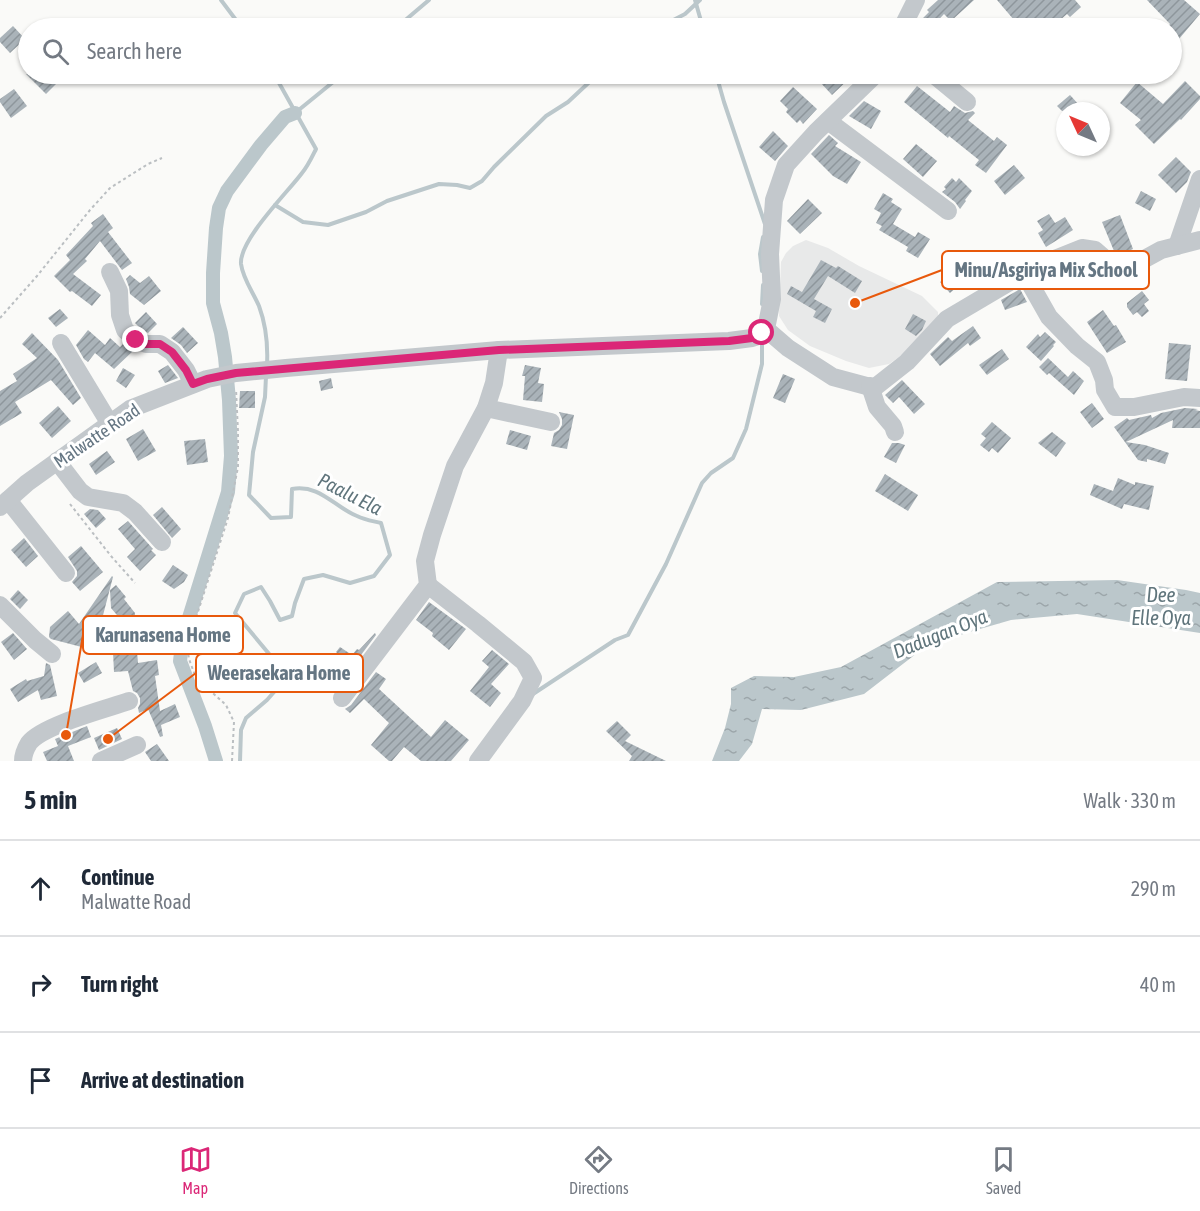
<!DOCTYPE html>
<html lang="en">
<head>
<meta charset="utf-8">
<style>
	body { margin:0; font-family:"Asap Condensed",sans-serif; background:#f6f6f7; color:#1f2937 }
	.compass { position:absolute; left:1056px; top:102px; width:54px; height:54px; border-radius:50%; background:#fff; box-shadow:0 2px 4px #0004; rotate:314deg }
	.stop { position:absolute; width:18px; height:18px; margin:-14px; border:4px solid #db2777; border-radius:50%; background:#fff }
	.stop.end { background:#db2777; border-color:#fff; box-shadow:0 2px 6px #0008 }
	.list { margin:0; padding:0; list-style:none }
	h2 { display:flex; justify-content:space-between; align-items:center; height:78px; margin:0; padding:0 24px; font-size:26px }
	h2 small { font-size:20px; font-weight:400; color:#747a83 }
	.list li { display:grid; grid-template-columns:39px 1fr auto; gap:18px; align-items:center; box-sizing:border-box; height:96px; padding:0 24px; border-top:2px solid #e0e1e3 }
	.list b { display:block; font-size:22px; white-space:nowrap }
	.list p { margin:0; font-size:20px; white-space:nowrap; color:#747a83 }
	.list em { font-size:20px; font-style:normal; color:#747a83 }
	.icon { flex:none; width:33px; height:33px; fill:none; stroke:currentColor; stroke-width:2; stroke-linecap:round; stroke-linejoin:round }
	.map { position:relative; flex:none; width:1200px; height:761px; overflow:hidden }
	.search { position:absolute; background:#fff; box-shadow:0 2px 4px #0004; left:18px; right:18px; top:18px; height:66px; display:flex; align-items:center; gap:15px; box-sizing:border-box; padding:0 21px; border-radius:33px; color:#747a83; font-size:22px }
	.sheet { height:366px; background:#fff }
	nav { display:flex; justify-content:space-around; align-items:center; box-sizing:border-box; height:84px; border-top:2px solid #e0e1e3; background:#fff; font-size:16px; color:#747a83 }
	nav a { display:grid; justify-items:center; gap:3px }
	nav .on { color:#db2777 }
	.map>svg:first-child { display:block }
	.built { fill:#e8e9e9 }
	.water { fill:url(#water-ripples) }
	.lines { fill:none; stroke-linecap:round; stroke-linejoin:round }
	.stream { stroke:#bbc7cb; stroke-width:4 }
	.canal { stroke:#bbc7cb; stroke-width:14 }
	.building { fill:url(#building-hatch) }
	.path { stroke:#bbbfc2; stroke-width:2; stroke-dasharray:3 3; stroke-linecap:butt }
	.minor { stroke:#c3c8cc; stroke-width:18 }
	.route { stroke:#db2777; stroke-width:8 }
	.labels { text-anchor:middle; stroke-width:6; stroke-linejoin:round; paint-order:stroke }
	.street-label { font-size:18px; fill:#657683; stroke:#fff }
	.water-label { font-size:20px; font-style:italic; fill:#60757c; stroke:#fff }
	.leader { fill:none; stroke:#e8590c; stroke-width:2 }
	.callout-dot { fill:#e8590c; stroke:#fff; stroke-width:2 }
	.callout { fill:#fff; stroke:#e8590c; stroke-width:2 }
	.callout-label { font-size:20px; text-anchor:middle; font-weight:bold; fill:#657683 }
</style>
</head>
<body>
<div class="map">
<svg width="1200" height="761" viewBox="0 0 1200 761">
	<defs>
		<pattern id="water-ripples" width="26" height="14" patternUnits="userSpaceOnUse" patternTransform="scale(1.5)"><rect width="26" height="14" fill="#bbc7cb"/><path d="M2 4q2-2 4 0t4 0M15 11q2-2 4 0t4 0" fill="none" stroke="#9ca6aa"/></pattern>
		<pattern id="building-hatch" width="6" height="6" patternUnits="userSpaceOnUse" patternTransform="scale(1.5)"><rect width="6" height="6" fill="#aab3b9"/><path d="M-1 1l2-2M0 6l6-6M5 7l2-2" fill="none" stroke="#8e969c"/></pattern>
	</defs>
	<rect width="100%" height="100%" fill="#fafaf8"/>
	<path class="built" d="M 806,240 L 828,248 L 859,266 L 922,296 L 938,312 L 938,319 L 906,352 L 889,364 L 869,368 L 846,361 L 810,346 L 788,330 L 779,316 L 781,262 L 786,253 L 793,246 Z"/>
	<path class="water" d="M 1117,580 L 1186,590 L 1200,593 L 1200,633 L 1077,614 L 1011,620 L 966,633 L 921,650 L 864,694 L 801,710 L 762,709 L 752,744 L 739,761 L 712,761 L 725,728 L 731,704 L 731,688 L 754,676 L 794,677 L 841,667 L 997,582 Z"/>
	<g class="lines">
		<g class="stream">
			<path d="M 221,0 L 242,28"/>
			<path d="M 695,0 L 703,28"/>
			<path d="M 396,28 L 429,0"/>
			<path d="M 658,28 L 685,14 L 700,0"/>
			<path d="M 716,74 L 724,102 L 765,224"/>
			<path d="M 295,113 L 343,74"/>
			<path d="M 275,205 L 303,222 L 328,225 L 366,212 L 387,201 L 439,184 L 457,185 L 470,188 L 482,181 L 494,167 L 546,116 L 568,102 L 598,74"/>
			<path d="M 762,271 L 760,254 L 763,237"/>
			<path d="M 762,304 L 763,285"/>
			<path d="M 267,365 C 268,346 266,325 259,306 C 253,292 243,279 241,264 C 239,240 288,192 302,173 C 308,166 312,157 316,149 L 274,74"/>
			<path d="M 533,694 L 615,640 L 628,635 L 666,564 L 702,483 L 711,473 L 733,458 L 746,429 L 762,364 L 762,342"/>
			<path d="M 240,761 L 241,730 L 246,718 L 267,700 L 281,684 L 280,667 L 235,613 L 244,594 L 261,587 L 270,601 L 280,620 L 292,616 L 295,603 L 304,579 L 323,575 L 350,583 L 374,576 L 390,555 L 381,523 C 373,521 365,520 357,516 C 334,507 320,484 292,489 L 291,517 L 271,518 L 249,495 L 253,452 L 265,397 L 266,376"/>
		</g>
		<path class="canal" d="M 216,761 L 205,726 L 180,661 L 183,637 L 228,492 L 231,456 L 229,400 L 225,357 L 221,333 L 213,303 L 213,273 L 216,228 L 219,208 L 227,191 L 261,145 L 285,117 L 295,113"/>
	</g>
	<g class="building">
		<path d="M 938,0 L 974,0 L 951,21 L 944,14 L 931,28 L 927,28 L 920,21 L 929,12 L 927,10 Z"/>
		<path d="M 997,0 L 1075,0 L 1081,7 L 1070,17 L 1067,14 L 1051,28 L 1019,28 L 1013,21 L 1014,20 Z"/>
		<path d="M 1147,0 L 1184,0 L 1200,14 L 1179,39 L 1172,32 L 1172,28 L 1167,28 L 1170,24 Z"/>
		<path d="M 13,26 L 25,39 L 10,53 L 0,42 L 0,38 Z"/>
		<path d="M 26,74 L 66,74 L 46,94 Z"/>
		<path d="M 829,74 L 854,74 L 832,95 L 820,82 Z"/>
		<path d="M 1185,81 L 1200,96 L 1200,99 L 1181,120 L 1180,119 L 1154,144 L 1135,125 L 1141,120 L 1120,103 L 1137,82 L 1163,104 Z"/>
		<path d="M 917,86 L 950,112 L 954,106 L 965,113 L 973,111 L 975,113 L 968,120 L 994,141 L 997,137 L 1007,145 L 986,173 L 975,165 L 979,160 L 949,136 L 948,138 L 904,102 Z"/>
		<path d="M 793,87 L 817,109 L 803,124 L 800,120 L 797,123 L 786,112 L 788,109 L 780,101 Z"/>
		<path d="M 14,89 L 27,106 L 11,118 L 0,102 L 0,99 Z"/>
		<path d="M 1070,95 L 1080,106 L 1075,111 L 1062,111 L 1057,106 Z"/>
		<path d="M 864,101 L 881,111 L 871,129 L 849,116 Z"/>
		<path d="M 773,131 L 788,146 L 775,161 L 759,147 Z"/>
		<path d="M 829,135 L 838,143 L 835,146 L 861,162 L 847,184 L 833,176 L 811,154 Z"/>
		<path d="M 916,144 L 937,161 L 923,177 L 903,159 Z"/>
		<path d="M 1176,157 L 1191,172 L 1187,182 L 1176,193 L 1158,175 Z"/>
		<path d="M 1014,165 L 1025,178 L 1005,195 L 994,181 Z"/>
		<path d="M 952,178 L 956,182 L 959,178 L 972,191 L 965,200 L 966,201 L 960,209 L 955,202 L 942,192 L 946,189 L 944,187 Z"/>
		<path d="M 1141,191 L 1156,199 L 1150,211 L 1135,203 Z"/>
		<path d="M 883,193 L 893,199 L 891,202 L 902,209 L 893,224 L 915,237 L 918,232 L 930,239 L 918,258 L 906,251 L 908,247 L 879,230 L 882,226 L 876,223 L 881,213 L 874,209 Z"/>
		<path d="M 808,199 L 822,213 L 800,234 L 787,221 Z"/>
		<path d="M 103,214 L 113,228 L 108,232 L 132,263 L 122,270 L 100,241 L 85,259 L 87,261 L 73,274 L 101,295 L 92,306 L 72,291 L 70,292 L 54,276 L 70,260 L 66,255 L 93,226 L 91,223 Z"/>
		<path d="M 1049,214 L 1055,223 L 1065,217 L 1073,230 L 1046,247 L 1038,233 L 1043,230 L 1037,221 Z"/>
		<path d="M 1120,215 L 1133,249 L 1120,255 L 1114,251 L 1102,222 Z"/>
		<path d="M 821,260 L 836,268 L 838,266 L 862,281 L 855,293 L 828,276 L 814,299 L 832,309 L 825,323 L 813,317 L 816,311 L 787,294 L 791,286 L 802,292 Z"/>
		<path d="M 957,268 L 966,279 L 950,293 L 940,282 Z"/>
		<path d="M 130,275 L 140,283 L 149,276 L 161,291 L 144,305 L 130,294 L 129,287 L 126,279 Z"/>
		<path d="M 1020,289 L 1027,302 L 1005,310 L 1001,300 Z"/>
		<path d="M 1142,291 L 1149,300 L 1144,304 L 1149,311 L 1142,317 L 1137,312 L 1133,315 L 1127,307 L 1127,303 Z"/>
		<path d="M 60,309 L 68,318 L 56,327 L 48,318 Z"/>
		<path d="M 1103,310 L 1114,326 L 1116,325 L 1126,342 L 1107,353 L 1087,322 Z"/>
		<path d="M 146,312 L 157,324 L 148,333 L 142,330 L 135,323 Z"/>
		<path d="M 913,314 L 926,321 L 922,330 L 916,336 L 905,329 Z"/>
		<path d="M 973,326 L 981,338 L 970,346 L 968,343 L 940,366 L 930,354 L 948,337 L 952,341 Z"/>
		<path d="M 183,327 L 198,343 L 187,353 L 181,345 L 171,338 Z"/>
		<path d="M 88,330 L 105,345 L 110,338 L 120,347 L 123,344 L 133,351 L 114,369 L 95,353 L 88,362 L 84,359 L 76,345 Z"/>
		<path d="M 1045,332 L 1056,342 L 1053,345 L 1054,346 L 1041,361 L 1026,347 L 1038,334 L 1040,337 Z"/>
		<path d="M 32,333 L 58,360 L 81,398 L 73,405 L 51,380 L 15,402 L 22,413 L 0,426 L 0,391 L 17,381 L 13,374 L 37,358 L 22,344 Z"/>
		<path d="M 1169,343 L 1191,345 L 1187,381 L 1165,379 Z"/>
		<path d="M 1002,349 L 1009,359 L 987,375 L 979,365 Z"/>
		<path d="M 1048,358 L 1068,377 L 1073,371 L 1084,381 L 1074,395 L 1049,373 L 1047,375 L 1039,367 Z"/>
		<path d="M 168,365 L 178,378 L 165,383 L 158,371 Z"/>
		<path d="M 525,365 L 541,368 L 538,383 L 544,384 L 542,402 L 523,400 L 525,376 L 522,376 Z"/>
		<path d="M 123,368 L 135,375 L 126,388 L 116,381 Z"/>
		<path d="M 783,374 L 795,379 L 785,403 L 773,398 Z"/>
		<path d="M 331,378 L 333,388 L 321,391 L 319,381 Z"/>
		<path d="M 902,380 L 925,404 L 914,414 L 899,397 L 893,403 L 885,395 Z"/>
		<path d="M 240,391 L 255,391 L 255,408 L 239,408 Z"/>
		<path d="M 1092,403 L 1104,419 L 1092,428 L 1080,412 Z"/>
		<path d="M 58,406 L 71,421 L 52,438 L 39,423 Z"/>
		<path d="M 1185,408 L 1198,409 L 1195,410 L 1200,411 L 1200,428 L 1172,428 L 1173,420 L 1126,442 L 1145,445 L 1169,453 L 1165,464 L 1147,459 L 1147,462 L 1138,460 L 1114,427 L 1127,418 L 1129,420 L 1151,415 L 1152,418 L 1161,413 Z"/>
		<path d="M 559,412 L 574,415 L 567,449 L 551,446 L 554,433 L 559,430 L 562,425 L 562,419 Z"/>
		<path d="M 992,422 L 1011,438 L 998,453 L 992,448 L 989,452 L 980,445 L 986,438 L 981,434 Z"/>
		<path d="M 143,429 L 156,451 L 138,461 L 126,439 Z"/>
		<path d="M 510,430 L 531,436 L 527,450 L 506,444 Z"/>
		<path d="M 1052,432 L 1066,443 L 1056,457 L 1038,443 Z"/>
		<path d="M 205,439 L 208,462 L 187,465 L 184,441 Z"/>
		<path d="M 892,443 L 899,443 L 905,445 L 896,463 L 884,457 Z"/>
		<path d="M 107,451 L 115,462 L 96,475 L 89,464 Z"/>
		<path d="M 885,474 L 918,495 L 908,511 L 875,491 Z"/>
		<path d="M 1118,478 L 1135,485 L 1135,482 L 1154,486 L 1149,510 L 1124,504 L 1122,509 L 1090,495 L 1094,484 L 1113,491 Z"/>
		<path d="M 162,507 L 181,529 L 172,538 L 153,515 Z"/>
		<path d="M 90,509 L 98,510 L 106,519 L 96,528 L 84,514 Z"/>
		<path d="M 128,521 L 153,549 L 151,550 L 156,555 L 140,571 L 127,557 L 135,549 L 118,529 Z"/>
		<path d="M 24,538 L 38,556 L 26,567 L 11,550 Z"/>
		<path d="M 81,546 L 103,572 L 80,591 L 72,582 L 77,576 L 77,571 L 68,557 Z"/>
		<path d="M 173,565 L 188,575 L 184,582 L 174,589 L 162,581 Z"/>
		<path d="M 112,576 L 113,577 L 101,623 L 93,633 L 98,634 L 93,650 L 51,639 L 49,637 L 50,627 L 68,611 L 79,624 Z"/>
		<path d="M 116,585 L 126,597 L 124,599 L 135,613 L 135,620 L 127,627 L 111,608 L 110,590 Z"/>
		<path d="M 18,590 L 28,600 L 20,609 L 10,599 Z"/>
		<path d="M 429,602 L 466,629 L 449,650 L 432,636 L 433,633 L 416,620 Z"/>
		<path d="M 13,633 L 27,649 L 14,660 L 1,642 Z"/>
		<path d="M 375,633 L 376,635 L 352,667 L 336,652 L 340,647 L 352,655 L 357,649 L 359,650 Z"/>
		<path d="M 492,650 L 509,664 L 491,684 L 501,693 L 490,707 L 470,691 L 489,667 L 482,661 Z"/>
		<path d="M 137,651 L 138,663 L 157,660 L 159,675 L 155,676 L 160,711 L 175,704 L 180,717 L 161,725 L 163,736 L 160,737 L 148,709 L 139,713 L 138,708 L 140,704 L 140,698 L 137,693 L 133,691 L 128,671 L 114,672 L 113,652 Z"/>
		<path d="M 96,662 L 102,673 L 84,683 L 78,673 Z"/>
		<path d="M 46,663 L 50,665 L 57,696 L 41,700 L 38,690 L 18,702 L 10,689 L 26,679 L 27,681 L 44,676 Z"/>
		<path d="M 376,672 L 386,679 L 379,689 L 431,737 L 445,720 L 469,740 L 451,761 L 421,761 L 404,747 L 392,761 L 389,761 L 371,745 L 389,723 L 364,699 L 350,713 L 345,709 L 351,705 Z"/>
		<path d="M 617,721 L 631,735 L 625,741 L 666,761 L 629,761 L 632,756 L 606,731 Z"/>
		<path d="M 87,726 L 91,737 L 68,746 L 74,761 L 47,761 L 43,752 L 58,746 L 55,739 Z"/>
		<path d="M 117,728 L 122,739 L 99,750 L 94,738 Z"/>
		<path d="M 157,744 L 169,761 L 151,761 L 145,752 Z"/>
	</g>
	<g class="lines">
		<g class="path">
			<path d="M 0,318 L 37,276 L 90,210 L 110,188 L 148,164 L 162,158"/>
			<path d="M 70,504 L 111,556 L 135,583"/>
			<path d="M 232,761 L 234,722 L 226,705 L 196,678 L 189,659 L 187,646 L 228,518 L 238,467 L 238,432 L 236,389"/>
		</g>
		<g class="minor">
			<path d="M 902,28 L 916,0"/>
			<path d="M 933,74 L 967,102"/>
			<path d="M 828,121 L 948,211"/>
			<path d="M 1177,246 L 1200,179"/>
			<path d="M 110,272 L 119,291 L 120,315 L 125,330 L 136,340 L 146,344 L 160,344 L 172,352 L 186,370 L 193,384"/>
			<path d="M 1023,274 L 1028,280 L 1049,317 L 1077,346 L 1097,362 L 1104,380 L 1105,390 L 1115,407 L 1134,407 L 1184,397 L 1200,398"/>
			<path d="M 766,329 L 788,348 L 833,377 L 874,388 L 907,362 L 947,319 L 1023,274 L 1057,258 L 1082,248 L 1095,250 L 1111,264 L 1128,268 L 1161,250 L 1200,240"/>
			<path d="M 61,343 L 110,424"/>
			<path d="M 870,386 L 877,407 L 893,426 L 895,432"/>
			<path d="M 486,408 L 551,422"/>
			<path d="M 57,461 L 80,491 L 88,497 L 123,503 L 135,512 L 162,542"/>
			<path d="M 8,500 L 66,573"/>
			<path d="M 0,507 L 27,483 L 130,409 L 207,379 L 236,373 L 286,368 L 499,350 L 729,341 L 752,338 L 761,335 L 766,329 L 772,299 L 770,254 L 774,200 L 786,165 L 816,132 L 876,74"/>
			<path d="M 428,585 L 478,624 L 524,662 L 533,678 L 522,701 L 478,761"/>
			<path d="M 0,605 L 35,640 L 52,654"/>
			<path d="M 342,698 L 428,585 L 425,561 L 432,535 L 455,466 L 486,408 L 494,383 L 499,350"/>
			<path d="M 23,761 C 23,755 26,748 29,743 C 43,725 106,709 129,701"/>
			<path d="M 101,761 L 137,745"/>
		</g>
	</g>
	<g class="lines">
		<path class="route" d="M 136,340 L 146,344 L 160,344 L 172,352 L 186,370 L 193,384 L 207,379 L 236,373 L 499,350 L 729,341 L 752,338 L 762,333"/>
	</g>
	<g class="labels">
		<g class="street-label">
			<text transform="translate(97 436) rotate(-34)" y="6">Malwatte Road</text>
		</g>
		<g class="water-label">
			<text transform="translate(350 494) rotate(27)" y="7">Paalu Ela</text>
			<text x="1161" y="602">Dee<tspan x="1161" dy="23">Elle Oya</tspan></text>
			<text transform="translate(940 634) rotate(-22)" y="7">Dadugan Oya</text>
		</g>
	</g>
	<path class="leader" d="M855 303L942 270M66 735L83 635M108 739L196 673"/>
	<g class="callout-dot">
		<circle cx="855" cy="303" r="6"/>
		<circle cx="66" cy="735" r="6"/>
		<circle cx="108" cy="739" r="6"/>
	</g>
	<g class="callout">
		<rect x="942" y="251" width="207" height="38" rx="6"/>
		<rect x="83" y="616" width="160" height="38" rx="6"/>
		<rect x="196" y="654" width="167" height="38" rx="6"/>
	</g>
	<g class="callout-label">
		<text x="1046" y="277">Minu/Asgiriya Mix School</text>
		<text x="163" y="642">Karunasena Home</text>
		<text x="279" y="680">Weerasekara Home</text>
	</g>
</svg>
<svg class="compass" viewBox="-18 -18 36 36"><path d="M0-13l5 13h-10z" fill="#e53935"/><path d="M0 13l5-13h-10z" fill="#747a83"/></svg>
<div class="stop" style="left:762px;top:333px"></div>
<div class="stop end" style="left:136px;top:340px"></div>
<div class="search"><svg class="icon" aria-label="search" viewBox="0 0 24 24"><circle cx="10" cy="10" r="6"/><path d="M15 15l6 6"/></svg>Search here</div>
</div>
<section class="sheet">
<h2>5 min<small>Walk · 330 m</small></h2>
<ul class="list">
<li><svg class="icon" aria-label="ahead" viewBox="0 0 24 24"><path d="M12 20V5M6 11l6-6 6 6"/></svg><div><b>Continue</b><p>Malwatte Road</p></div><em>290 m</em></li>
<li><svg class="icon" aria-label="right" viewBox="0 0 24 24"><path d="M7 20v-9h11M14 6l5 5-5 5"/></svg><div><b>Turn right</b></div><em>40 m</em></li>
<li><svg class="icon" aria-label="arrive" viewBox="0 0 24 24"><path d="M6 21V4h12l-3 4 3 4H6"/></svg><div><b>Arrive at destination</b></div></li>
</ul>
</section>
<nav>
<a class="on"><svg class="icon" aria-label="map" viewBox="0 0 24 24"><path d="M3 6l6-2 6 2 6-2v14l-6 2-6-2-6 2zM9 4v14M15 6v14"/></svg>Map</a>
<a><svg class="icon" aria-label="directions" viewBox="0 0 24 24"><path d="M12 3l9 9-9 9-9-9zM9 14v-3h6M13 9l2 2-2 2"/></svg>Directions</a>
<a><svg class="icon" aria-label="saved" viewBox="0 0 24 24"><path d="M7 4h10v16l-5-4-5 4z"/></svg>Saved</a>
</nav>
</body>
</html>
